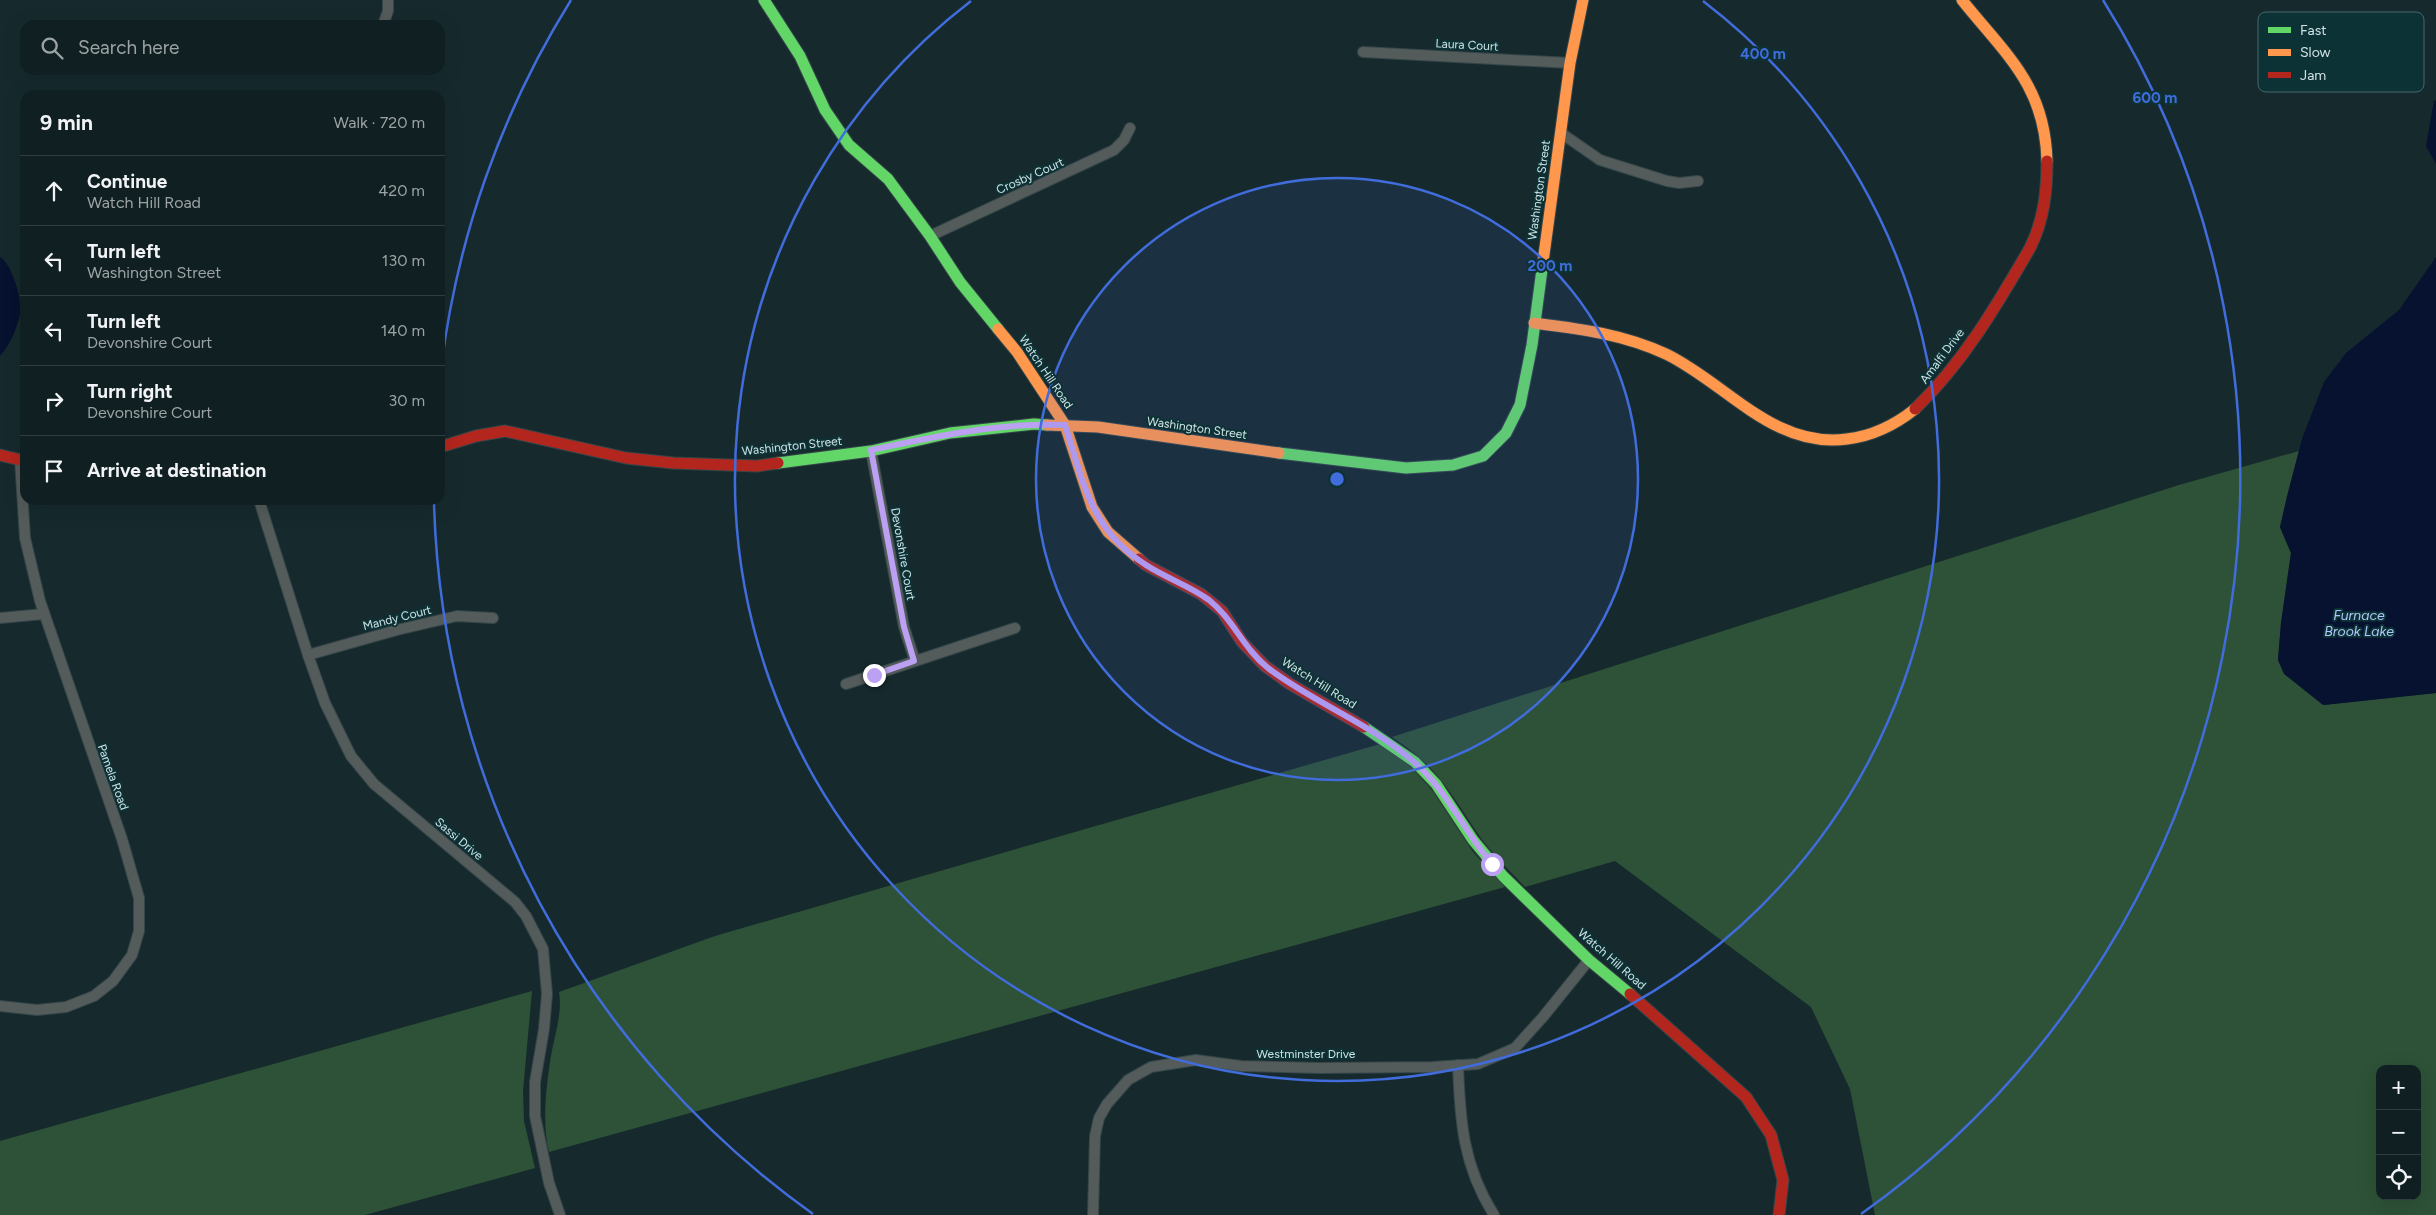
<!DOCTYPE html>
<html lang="en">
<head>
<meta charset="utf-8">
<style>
	body { margin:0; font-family:Figtree,sans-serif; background:#19282a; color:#f1f3f6 }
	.controls { position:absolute; right:15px; bottom:15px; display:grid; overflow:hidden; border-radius:10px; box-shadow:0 5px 20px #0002 }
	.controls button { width:45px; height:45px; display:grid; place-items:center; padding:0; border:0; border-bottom:1px solid #303e40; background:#102022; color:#f1f3f6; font:25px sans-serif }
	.stop { position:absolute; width:15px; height:15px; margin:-11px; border:4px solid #bca0f2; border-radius:50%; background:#fff }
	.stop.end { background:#bca0f2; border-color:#fff; box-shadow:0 1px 5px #0008 }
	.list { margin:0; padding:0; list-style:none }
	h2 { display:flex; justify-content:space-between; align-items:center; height:65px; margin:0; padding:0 20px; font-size:21px }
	h2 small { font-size:16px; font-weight:400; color:#9ca3a5 }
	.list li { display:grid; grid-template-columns:32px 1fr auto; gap:15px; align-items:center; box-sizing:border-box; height:70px; padding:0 20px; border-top:1px solid #303e40 }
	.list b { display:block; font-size:19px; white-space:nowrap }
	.list p { margin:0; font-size:16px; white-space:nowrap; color:#9ca3a5 }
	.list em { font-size:16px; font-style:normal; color:#9ca3a5 }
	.icon { flex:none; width:28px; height:28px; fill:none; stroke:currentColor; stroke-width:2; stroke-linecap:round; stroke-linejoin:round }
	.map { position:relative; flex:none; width:2436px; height:1215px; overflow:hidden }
	.search { position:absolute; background:#102022; box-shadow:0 5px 20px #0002; left:20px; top:20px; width:425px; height:55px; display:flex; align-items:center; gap:12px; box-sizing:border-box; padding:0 18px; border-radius:15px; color:#9ca3a5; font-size:19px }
	.panel { position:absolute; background:#102022; box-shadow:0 5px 20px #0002; left:20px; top:90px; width:425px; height:415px; border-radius:15px }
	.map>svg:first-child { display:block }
	.green { fill:#2d5237; fill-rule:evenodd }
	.water { fill:#071130 }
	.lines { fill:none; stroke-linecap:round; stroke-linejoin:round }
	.street-casing { stroke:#354649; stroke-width:12 }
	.fast-casing { stroke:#354649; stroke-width:13 }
	.slow-casing { stroke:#354649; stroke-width:13 }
	.jam-casing { stroke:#354649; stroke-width:13 }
	.street { stroke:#545b5b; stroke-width:10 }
	.fast { stroke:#63d668; stroke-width:11 }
	.slow { stroke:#ff974d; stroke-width:11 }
	.jam { stroke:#b3261e; stroke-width:11 }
	.route { stroke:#bca0f2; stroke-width:6 }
	.ring { fill:none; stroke:#416cdb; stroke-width:2.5 }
	.labels { text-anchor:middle; stroke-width:4; stroke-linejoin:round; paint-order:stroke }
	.street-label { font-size:12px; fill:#d0e3e6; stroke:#0d3236 }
	.water-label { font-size:14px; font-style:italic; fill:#afc6fc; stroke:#0d3236 }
	.key { fill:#0d3236; stroke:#48676b; stroke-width:1 }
	.key-label { font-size:14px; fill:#d0e3e6 }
	.centre { fill:#416cdb; stroke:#0d3236; stroke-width:2.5 }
	.ring-label { font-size:15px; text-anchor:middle; font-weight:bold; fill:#416cdb; stroke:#0d3236; stroke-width:4; stroke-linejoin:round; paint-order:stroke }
</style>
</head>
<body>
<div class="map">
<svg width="2436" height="1215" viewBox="0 0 2436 1215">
	<rect width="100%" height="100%" fill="#162a2d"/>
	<g class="green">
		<path d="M 2299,451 L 2280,527 L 2291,553 L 2281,623 L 2278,660 L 2284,673 L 2324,705 L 2436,693 L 2436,1215 L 1875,1215 L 1850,1089 L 1811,1007 L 1615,861 L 1525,887 C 1508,869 1490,852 1476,831 C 1448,789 1436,766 1392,737 L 2179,485 ZM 2380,1069 L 2417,1069 L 2417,1196 L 2380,1196 Z"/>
		<path d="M 1380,744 L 1411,767 L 1432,790 L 1473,852 L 1505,887 L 549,1152 C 542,1124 546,1090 550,1062 C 553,1039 563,1015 559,992 L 715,936 Z"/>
		<path d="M 532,991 L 523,1091 L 524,1121 L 535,1168 L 365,1215 L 0,1215 L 0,1141 Z"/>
	</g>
	<g class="water">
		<path d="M 2434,100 L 2436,101 L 2436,164 L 2426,146 Z"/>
		<path d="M 0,257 C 12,264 23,301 20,314 C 17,329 10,345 0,356 Z"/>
		<path d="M 2436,257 L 2436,693 L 2323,705 L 2284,674 L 2278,660 L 2281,623 L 2291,553 L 2280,527 L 2287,496 L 2302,439 L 2324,382 L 2346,353 L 2399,310 Z"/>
	</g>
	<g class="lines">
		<defs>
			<g id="street">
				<path d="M 383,25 L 388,11 L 388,0"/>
				<path d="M 1363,52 L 1570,63"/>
				<path d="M 1561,133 L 1600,160 L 1667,181 L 1679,183 L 1698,181"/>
				<path d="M 930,236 L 1114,150 L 1124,140 L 1130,128"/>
				<path d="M 871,451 L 904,627 L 915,661"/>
				<path d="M 259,500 L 308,655 L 325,703 L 351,756 L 374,784 L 515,902 L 526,916 L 543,949 L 547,994 L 544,1029 L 535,1082 L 535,1116 L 549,1183 L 560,1215"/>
				<path d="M 0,618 L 44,614"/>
				<path d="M 308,655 L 397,630 L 457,616 L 493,618"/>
				<path d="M 846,684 L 1015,628"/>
				<path d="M 0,1006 L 37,1010 L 66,1007 L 94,996 L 113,981 L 132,955 L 139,931 L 139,898 L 122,839 L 40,601 L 25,538 L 20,459"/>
				<path d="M 1458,1065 C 1460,1121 1463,1166 1494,1215"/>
				<path d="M 1093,1215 L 1095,1136 L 1099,1118 L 1107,1104 L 1128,1080 L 1151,1067 L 1196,1060 L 1241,1066 L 1319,1068 L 1433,1067 L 1478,1064 L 1515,1048 L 1543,1017 L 1589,960"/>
			</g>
			<g id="fast">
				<path d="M 764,0 L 800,56 L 825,110 L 849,145 L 888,179 L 930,236 L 960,282 L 998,329"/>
				<path d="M 1279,453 L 1406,468 L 1453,465 L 1483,456 L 1506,433 L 1520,405 L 1532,345 L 1543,262"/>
				<path d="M 778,463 L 871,451 L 950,433 L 1034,424 L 1047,425"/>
				<path d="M 1364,727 L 1415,762 L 1436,784 L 1473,840 L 1503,876 L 1589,960 L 1630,994"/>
			</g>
			<g id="slow">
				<path d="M 1962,0 C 2006,55 2045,85 2047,161"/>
				<path d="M 1543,262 L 1570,63 L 1583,0"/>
				<path d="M 1534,323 C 1581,329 1623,334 1666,354 C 1726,383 1774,449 1847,439 C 1873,436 1895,425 1915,409"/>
				<path d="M 998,329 L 1017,352 L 1065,425 L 1092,507 L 1108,532 L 1139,559"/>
				<path d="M 1047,425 L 1098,427 L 1279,453"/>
			</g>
			<g id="jam">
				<path d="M 1915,409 C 1963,363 1997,305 2030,248 C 2044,220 2047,191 2047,161"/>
				<path d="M 440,447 L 476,436 L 505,431 L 626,458 L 673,463 L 757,466 L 778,463"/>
				<path d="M 0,455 L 25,461"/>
				<path d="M 1139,559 L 1146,565 L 1201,594 L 1222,611 L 1242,642 L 1265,666 L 1290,684 L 1364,727"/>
				<path d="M 1630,994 L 1746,1097 L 1771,1135 L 1783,1180 L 1779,1215"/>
			</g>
		</defs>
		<use href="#street" class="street-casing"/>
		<use href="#fast" class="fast-casing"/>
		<use href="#slow" class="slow-casing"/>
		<use href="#jam" class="jam-casing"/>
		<use href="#street" class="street"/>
		<use href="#fast" class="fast"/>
		<use href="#slow" class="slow"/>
		<use href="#jam" class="jam"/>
	</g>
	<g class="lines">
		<path class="route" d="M 874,675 L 914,661 L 904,627 L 871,450 C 935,437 999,422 1065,425 C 1084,484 1090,529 1146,565 C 1166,578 1190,586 1209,600 C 1233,619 1243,648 1268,668 C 1314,703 1370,723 1414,762 C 1447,790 1464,831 1492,864"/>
	</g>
	<circle cx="1337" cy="479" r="301" fill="#416cdb" fill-opacity=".12"/>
	<g class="ring">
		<circle cx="1337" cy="479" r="301"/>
		<path d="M1703 1A602 602 0 1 1 971 1"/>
		<path d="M813 1214A903 903 0 0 1 434 503M441 369A903 903 0 0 1 571 0M2103 0A903 903 0 0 1 1861 1214"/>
	</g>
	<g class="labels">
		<g class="street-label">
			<text transform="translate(1467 45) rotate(3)" y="4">Laura Court</text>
			<text transform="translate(1030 176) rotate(-24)" y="4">Crosby Court</text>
			<text transform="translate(1539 190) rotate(-82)" y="4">Washington Street</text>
			<text transform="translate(1942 356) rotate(-53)" y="4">Amalfi Drive</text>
			<text transform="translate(1046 372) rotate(56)" y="4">Watch Hill Road</text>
			<text transform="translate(1197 428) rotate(8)" y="4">Washington Street</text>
			<text transform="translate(792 446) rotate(-6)" y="4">Washington Street</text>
			<text transform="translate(903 554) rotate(80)" y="4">Devonshire Court</text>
			<text transform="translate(397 618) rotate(-14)" y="4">Mandy Court</text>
			<text transform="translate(1319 683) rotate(32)" y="4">Watch Hill Road</text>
			<text transform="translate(113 777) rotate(70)" y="4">Pamela Road</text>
			<text transform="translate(459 839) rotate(40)" y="4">Sassi Drive</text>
			<text transform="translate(1612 959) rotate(41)" y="4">Watch Hill Road</text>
			<text x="1306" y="1058">Westminster Drive</text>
		</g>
		<g class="water-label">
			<text x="2359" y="620">Furnace<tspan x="2359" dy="16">Brook Lake</tspan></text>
		</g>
	</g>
	<rect x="2258" y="12" width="166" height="80" rx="8" class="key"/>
	<rect x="2268" y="27" width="23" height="6" fill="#63d668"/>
	<rect x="2268" y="49" width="23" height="7" fill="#ff974d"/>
	<rect x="2268" y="72" width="23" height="6" fill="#b3261e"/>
	<g class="key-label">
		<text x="2300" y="35">Fast</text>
		<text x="2300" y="57">Slow</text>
		<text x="2300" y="80">Jam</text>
	</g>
	<circle cx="1337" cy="479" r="8" class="centre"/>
	<g class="ring-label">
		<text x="1763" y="59">400 m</text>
		<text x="2155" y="103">600 m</text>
		<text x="1550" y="271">200 m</text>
	</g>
</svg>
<div class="controls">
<button>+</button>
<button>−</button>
<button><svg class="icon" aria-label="locate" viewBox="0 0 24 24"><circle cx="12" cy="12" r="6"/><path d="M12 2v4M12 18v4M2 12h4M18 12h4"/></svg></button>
</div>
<div class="stop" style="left:1492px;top:864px"></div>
<div class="stop end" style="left:874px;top:675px"></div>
<div class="search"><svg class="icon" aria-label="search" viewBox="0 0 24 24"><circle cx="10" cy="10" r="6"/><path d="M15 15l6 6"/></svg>Search here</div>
<section class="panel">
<h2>9 min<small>Walk · 720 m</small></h2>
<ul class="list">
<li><svg class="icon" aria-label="ahead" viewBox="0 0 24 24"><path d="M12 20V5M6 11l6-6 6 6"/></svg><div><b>Continue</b><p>Watch Hill Road</p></div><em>420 m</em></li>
<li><svg class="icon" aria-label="left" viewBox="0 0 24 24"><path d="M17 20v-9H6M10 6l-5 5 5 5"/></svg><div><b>Turn left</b><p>Washington Street</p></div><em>130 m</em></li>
<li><svg class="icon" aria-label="left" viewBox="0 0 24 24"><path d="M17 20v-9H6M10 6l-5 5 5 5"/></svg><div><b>Turn left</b><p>Devonshire Court</p></div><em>140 m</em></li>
<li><svg class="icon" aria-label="right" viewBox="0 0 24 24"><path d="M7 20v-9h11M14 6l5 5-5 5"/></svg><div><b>Turn right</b><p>Devonshire Court</p></div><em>30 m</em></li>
<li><svg class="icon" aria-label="arrive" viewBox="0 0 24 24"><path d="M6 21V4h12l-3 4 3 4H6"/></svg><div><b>Arrive at destination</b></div></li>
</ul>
</section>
</div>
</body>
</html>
